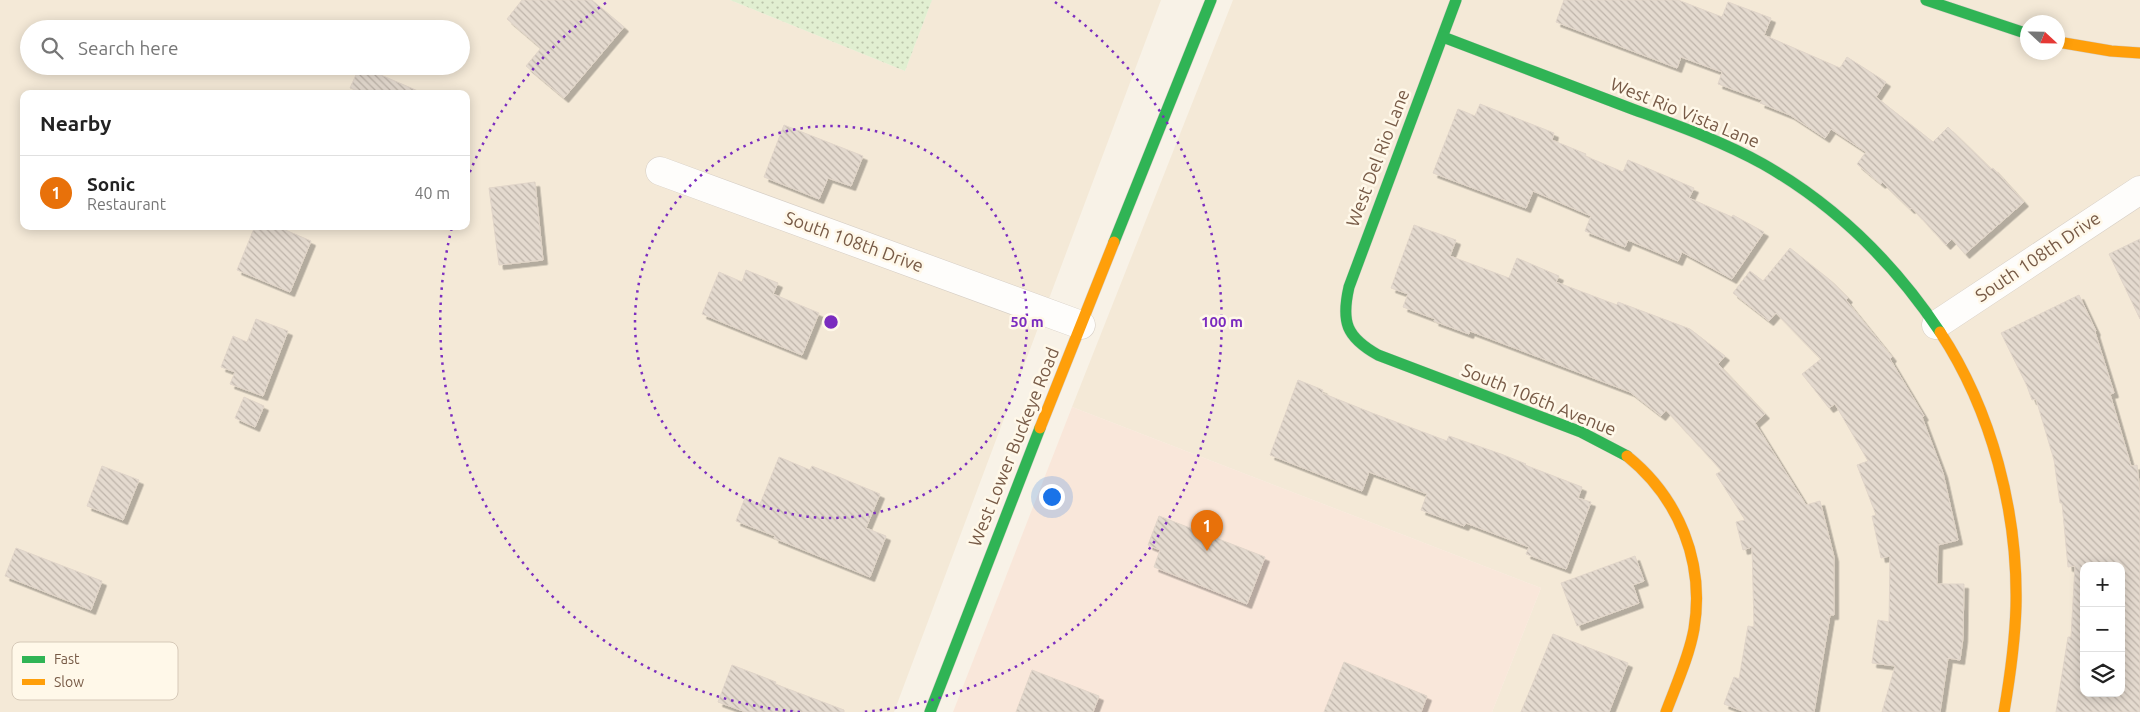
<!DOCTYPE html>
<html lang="en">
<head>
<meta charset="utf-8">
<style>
	body { margin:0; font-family:Ubuntu,sans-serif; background:#f6f6f6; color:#222 }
	.controls { position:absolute; right:15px; bottom:15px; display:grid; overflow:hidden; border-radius:10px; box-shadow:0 2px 12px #0003 }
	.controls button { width:45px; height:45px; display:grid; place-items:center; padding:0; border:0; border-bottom:1px solid #e0e0e0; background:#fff; color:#222; font:25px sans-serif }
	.compass { position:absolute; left:2020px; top:15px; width:45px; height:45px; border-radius:50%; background:#fff; box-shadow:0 2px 12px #0003; rotate:112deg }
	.you { position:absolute; left:1051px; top:496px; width:18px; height:18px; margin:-12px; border:4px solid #fff; border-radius:50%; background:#1a73e8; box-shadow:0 0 0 8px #1a73e833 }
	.badge { display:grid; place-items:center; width:32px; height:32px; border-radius:50%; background:#d93025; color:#fff; font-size:16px; font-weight:700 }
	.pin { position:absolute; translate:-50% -41px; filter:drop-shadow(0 1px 2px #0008) }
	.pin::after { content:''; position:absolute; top:26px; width:18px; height:15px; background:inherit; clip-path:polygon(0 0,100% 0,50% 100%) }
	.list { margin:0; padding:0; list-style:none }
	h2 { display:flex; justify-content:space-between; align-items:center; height:65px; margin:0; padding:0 20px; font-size:21px }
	h2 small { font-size:16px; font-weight:400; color:#767676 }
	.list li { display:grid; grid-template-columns:32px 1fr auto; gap:15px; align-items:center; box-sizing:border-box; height:75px; padding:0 20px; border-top:1px solid #e0e0e0 }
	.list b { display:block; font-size:19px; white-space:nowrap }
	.list p { margin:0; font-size:16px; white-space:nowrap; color:#767676 }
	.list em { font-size:16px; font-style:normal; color:#767676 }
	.icon { flex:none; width:28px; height:28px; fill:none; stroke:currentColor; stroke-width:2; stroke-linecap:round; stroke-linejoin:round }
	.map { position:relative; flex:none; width:2140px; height:712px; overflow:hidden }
	.search { position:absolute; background:#fff; box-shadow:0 2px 12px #0003; left:20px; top:20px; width:450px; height:55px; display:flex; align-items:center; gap:12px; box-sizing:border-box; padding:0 18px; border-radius:28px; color:#767676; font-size:19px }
	.panel { position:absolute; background:#fff; box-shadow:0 2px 12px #0003; left:20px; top:90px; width:450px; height:140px; border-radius:10px }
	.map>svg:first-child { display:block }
	.residential { fill:#f4e9d7; fill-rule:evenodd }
	.commercial { fill:#f9e7da }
	.grass { fill:url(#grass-dots) }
	.building { fill:url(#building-back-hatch); stroke:#e1d5c9; fill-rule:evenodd; filter:url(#shadow) }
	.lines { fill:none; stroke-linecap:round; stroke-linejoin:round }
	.street-casing { stroke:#d6cec5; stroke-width:29 }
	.fast-casing { stroke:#d6cec4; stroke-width:12 }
	.slow-casing { stroke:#d6cec4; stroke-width:12 }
	.street { stroke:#fefdfb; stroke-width:28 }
	.fast { stroke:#30b455; stroke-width:11 }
	.slow { stroke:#ff9f0a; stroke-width:11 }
	.ring { fill:none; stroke:#7b2cbf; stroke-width:2.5; stroke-dasharray:2.5 5 }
	.labels { text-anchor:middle; stroke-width:5; stroke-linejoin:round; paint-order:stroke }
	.street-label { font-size:18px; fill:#775a46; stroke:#fff8e9 }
	.key { fill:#fff8e9; stroke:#d6c9b8; stroke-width:1 }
	.key-label { font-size:14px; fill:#775a46 }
	.centre { fill:#7b2cbf; stroke:#fff8e9; stroke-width:2.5 }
	.ring-label { font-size:15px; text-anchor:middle; font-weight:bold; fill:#7b2cbf; stroke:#fff8e9; stroke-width:5; stroke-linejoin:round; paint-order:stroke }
</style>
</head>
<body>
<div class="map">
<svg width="2140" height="712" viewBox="0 0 2140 712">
	<defs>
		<pattern id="grass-dots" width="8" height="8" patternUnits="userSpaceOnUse" patternTransform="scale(1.25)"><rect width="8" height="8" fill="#e1efd1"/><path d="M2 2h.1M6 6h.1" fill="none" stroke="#bbc5ab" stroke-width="1.8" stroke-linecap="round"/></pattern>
		<pattern id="building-back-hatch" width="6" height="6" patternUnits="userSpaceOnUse" patternTransform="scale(1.25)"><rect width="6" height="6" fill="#e4dacf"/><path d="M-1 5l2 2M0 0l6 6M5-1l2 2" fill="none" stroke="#beb4aa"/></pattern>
		<filter id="shadow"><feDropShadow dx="4.5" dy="4.5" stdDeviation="0" flood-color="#0004"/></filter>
	</defs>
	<rect width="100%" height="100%" fill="#f8f2e7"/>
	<g class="residential">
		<path d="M 0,0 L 730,0 L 905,71 L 932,0 L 1161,0 L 894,712 L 0,712 ZM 29,29 L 461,29 L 461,66 L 29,66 ZM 24,94 L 466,94 L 466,226 L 24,226 Z"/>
		<path d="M 1233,0 L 2140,0 L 2140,712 L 1492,712 L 1541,588 L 1072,407 ZM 2028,22 L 2058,22 L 2058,52 L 2028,52 ZM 2084,566 L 2121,566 L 2121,693 L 2084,693 Z"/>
	</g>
	<path class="commercial" d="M 1072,407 L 1541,588 L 1492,712 L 953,712 Z"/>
	<path class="grass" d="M 730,0 L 932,0 L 905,71 Z"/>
	<g class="building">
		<path d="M 522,0 L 592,0 L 624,27 L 564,98 L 526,66 L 541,48 L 507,19 Z"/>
		<path d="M 1564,0 L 1678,0 L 1722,17 L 1728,2 L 1771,18 L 1764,35 L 1840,68 L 1847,57 L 1886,82 L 1876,97 L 1933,142 L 1948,127 L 1991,169 L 1993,168 L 2024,202 L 1965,254 L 1952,239 L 1946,245 L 1912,208 L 1910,209 L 1882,182 L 1881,184 L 1857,164 L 1866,152 L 1831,129 L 1825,138 L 1790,115 L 1760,103 L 1762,100 L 1718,84 L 1722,72 L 1681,57 L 1677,68 L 1556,22 Z"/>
		<path d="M 360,66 L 425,94 L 365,94 L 350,88 Z"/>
		<path d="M 1480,104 L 1554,133 L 1552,140 L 1586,154 L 1585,156 L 1623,172 L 1628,160 L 1694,188 L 1689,198 L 1732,217 L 1733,215 L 1764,232 L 1732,279 L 1682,252 L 1678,261 L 1628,240 L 1625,247 L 1585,231 L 1591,216 L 1533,191 L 1526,208 L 1433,173 L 1458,109 L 1475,116 Z"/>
		<path d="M 784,125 L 863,156 L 851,186 L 828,178 L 819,199 L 764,177 Z"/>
		<path d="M 535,182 L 543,260 L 499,265 L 489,188 Z"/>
		<path d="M 1414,225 L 1456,240 L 1450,256 L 1509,278 L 1517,258 L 1559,276 L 1556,282 L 1617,305 L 1618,302 L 1690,329 L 1725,356 L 1718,364 L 1765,414 L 1755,423 L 1806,505 L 1820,501 L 1834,557 L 1834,615 L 1830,615 L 1814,712 L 1745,712 L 1724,704 L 1734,677 L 1739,679 L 1748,626 L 1754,627 L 1752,547 L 1743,550 L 1736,522 L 1745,520 L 1716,474 L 1722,471 L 1666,410 L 1661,416 L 1630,392 L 1470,331 L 1469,334 L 1434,321 L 1435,319 L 1403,307 L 1408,294 L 1391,288 Z"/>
		<path d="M 255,226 L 276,226 L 311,241 L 290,292 L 237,270 Z"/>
		<path d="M 2140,239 L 2140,319 L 2109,254 Z"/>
		<path d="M 1790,248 L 1830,280 L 1848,298 L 1846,300 L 1892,357 L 1890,359 L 1924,416 L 1922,417 L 1943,473 L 1958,540 L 1938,545 L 1937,584 L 1964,584 L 1963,638 L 1960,660 L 1948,658 L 1940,712 L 1882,712 L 1895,666 L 1872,663 L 1878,620 L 1889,622 L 1890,556 L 1881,558 L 1872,516 L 1876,515 L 1857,465 L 1868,461 L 1835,404 L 1829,408 L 1802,374 L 1821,359 L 1776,313 L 1769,321 L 1733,293 L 1750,271 L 1763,281 Z"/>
		<path d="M 746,270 L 778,283 L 773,294 L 819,313 L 802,355 L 702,314 L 719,272 L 742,282 Z"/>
		<path d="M 2079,295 L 2096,331 L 2095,332 L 2114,393 L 2110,394 L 2131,466 L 2137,465 L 2140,491 L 2140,712 L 2056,712 L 2068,637 L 2071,637 L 2075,566 L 2068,567 L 2062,503 L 2060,503 L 2054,460 L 2036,399 L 2032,400 L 2027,386 L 2001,333 ZM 2084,566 L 2121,566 L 2121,693 L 2084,693 Z"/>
		<path d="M 256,319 L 288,331 L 263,396 L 230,384 L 235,372 L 221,367 L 233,336 L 247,342 Z"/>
		<path d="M 1298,380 L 1323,390 L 1322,393 L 1372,413 L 1447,441 L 1449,436 L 1501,454 L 1526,464 L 1525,465 L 1582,487 L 1578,498 L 1591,502 L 1566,569 L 1526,554 L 1529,547 L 1466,523 L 1464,526 L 1421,510 L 1427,494 L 1369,472 L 1362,491 L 1270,455 Z"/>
		<path d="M 244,397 L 264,406 L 255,427 L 235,418 Z"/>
		<path d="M 779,457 L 810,470 L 812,466 L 880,494 L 866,528 L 886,536 L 870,577 L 774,538 L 775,536 L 736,521 L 745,498 L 760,504 Z"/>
		<path d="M 102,466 L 139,480 L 123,520 L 87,506 Z"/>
		<path d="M 1159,516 L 1265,557 L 1247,604 L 1154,567 L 1160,550 L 1148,545 Z"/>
		<path d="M 16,548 L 102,581 L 91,610 L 5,576 Z"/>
		<path d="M 1635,556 L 1644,581 L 1633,585 L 1639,603 L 1577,626 L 1561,583 Z"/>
		<path d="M 1553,634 L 1628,663 L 1609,712 L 1521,712 Z"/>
		<path d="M 1344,662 L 1427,696 L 1421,712 L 1324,712 Z"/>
		<path d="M 732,665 L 776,682 L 775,684 L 844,710 L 844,712 L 746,712 L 718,702 Z"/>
		<path d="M 1032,670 L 1099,696 L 1093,712 L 1016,712 Z"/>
	</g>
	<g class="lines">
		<defs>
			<g id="street">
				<path d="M 660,171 L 1081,325"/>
				<path d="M 1936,325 L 2140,190"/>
			</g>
			<g id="fast">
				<path d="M 1456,0 L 1349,287 C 1341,322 1346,337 1378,355 L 1581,432 L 1627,456"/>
				<path d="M 1926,0 L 2028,34"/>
				<path d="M 1443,37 C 1504,60 1566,84 1627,107 C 1673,124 1720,140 1763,164 C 1835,205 1894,263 1940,332"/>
				<path d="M 1114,242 L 1211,0"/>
				<path d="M 930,712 L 1040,428"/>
			</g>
			<g id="slow">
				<path d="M 2058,42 L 2111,51 L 2140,53"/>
				<path d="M 1940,332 C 1992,411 2018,512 2016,606 C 2015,642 2010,677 2004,712"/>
				<path d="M 1040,428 L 1114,242"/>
				<path d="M 1627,456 C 1679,498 1705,562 1694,629 C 1689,657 1676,685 1666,712"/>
			</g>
		</defs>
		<use href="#street" class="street-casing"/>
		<use href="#fast" class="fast-casing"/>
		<use href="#slow" class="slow-casing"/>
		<use href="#street" class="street"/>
		<use href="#fast" class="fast"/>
		<use href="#slow" class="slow"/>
	</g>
	<g class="ring">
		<circle cx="831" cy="322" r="196"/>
		<path d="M800 712A391 391 0 0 1 452 227M467 179A391 391 0 0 1 607 2M1055 2A391 391 0 0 1 862 712"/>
	</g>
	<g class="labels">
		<g class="street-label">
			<text transform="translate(1685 113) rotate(22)" y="6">West Rio Vista Lane</text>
			<text transform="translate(1378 158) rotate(-69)" y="6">West Del Rio Lane</text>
			<text transform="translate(854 242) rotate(20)" y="6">South 108th Drive</text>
			<text transform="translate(2038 257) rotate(-34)" y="6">South 108th Drive</text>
			<text transform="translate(1539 400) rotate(22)" y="6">South 106th Avenue</text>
			<text transform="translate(1014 447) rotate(-68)" y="6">West Lower Buckeye Road</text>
		</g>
	</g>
	<rect x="12" y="642" width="166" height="58" rx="8" class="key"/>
	<rect x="22" y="656" width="23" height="7" fill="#30b455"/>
	<rect x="22" y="679" width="23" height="6" fill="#ff9f0a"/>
	<g class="key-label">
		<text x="54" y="664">Fast</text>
		<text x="54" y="687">Slow</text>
	</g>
	<circle cx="831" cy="322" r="8" class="centre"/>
	<g class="ring-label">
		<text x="1027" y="327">50 m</text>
		<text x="1222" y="327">100 m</text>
	</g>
</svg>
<div class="controls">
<button>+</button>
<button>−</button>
<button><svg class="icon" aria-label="layers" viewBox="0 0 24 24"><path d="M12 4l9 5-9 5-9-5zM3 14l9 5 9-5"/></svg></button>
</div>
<svg class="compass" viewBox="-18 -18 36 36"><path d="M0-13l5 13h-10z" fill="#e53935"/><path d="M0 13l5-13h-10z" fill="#767676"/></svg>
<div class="you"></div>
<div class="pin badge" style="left:1207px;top:551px;background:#e8710a">1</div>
<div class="search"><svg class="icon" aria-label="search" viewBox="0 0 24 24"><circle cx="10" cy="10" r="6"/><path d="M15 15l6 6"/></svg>Search here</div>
<section class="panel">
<h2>Nearby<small></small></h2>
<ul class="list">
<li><span class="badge" style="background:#e8710a">1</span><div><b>Sonic</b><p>Restaurant</p></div><em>40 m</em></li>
</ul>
</section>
</div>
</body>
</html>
